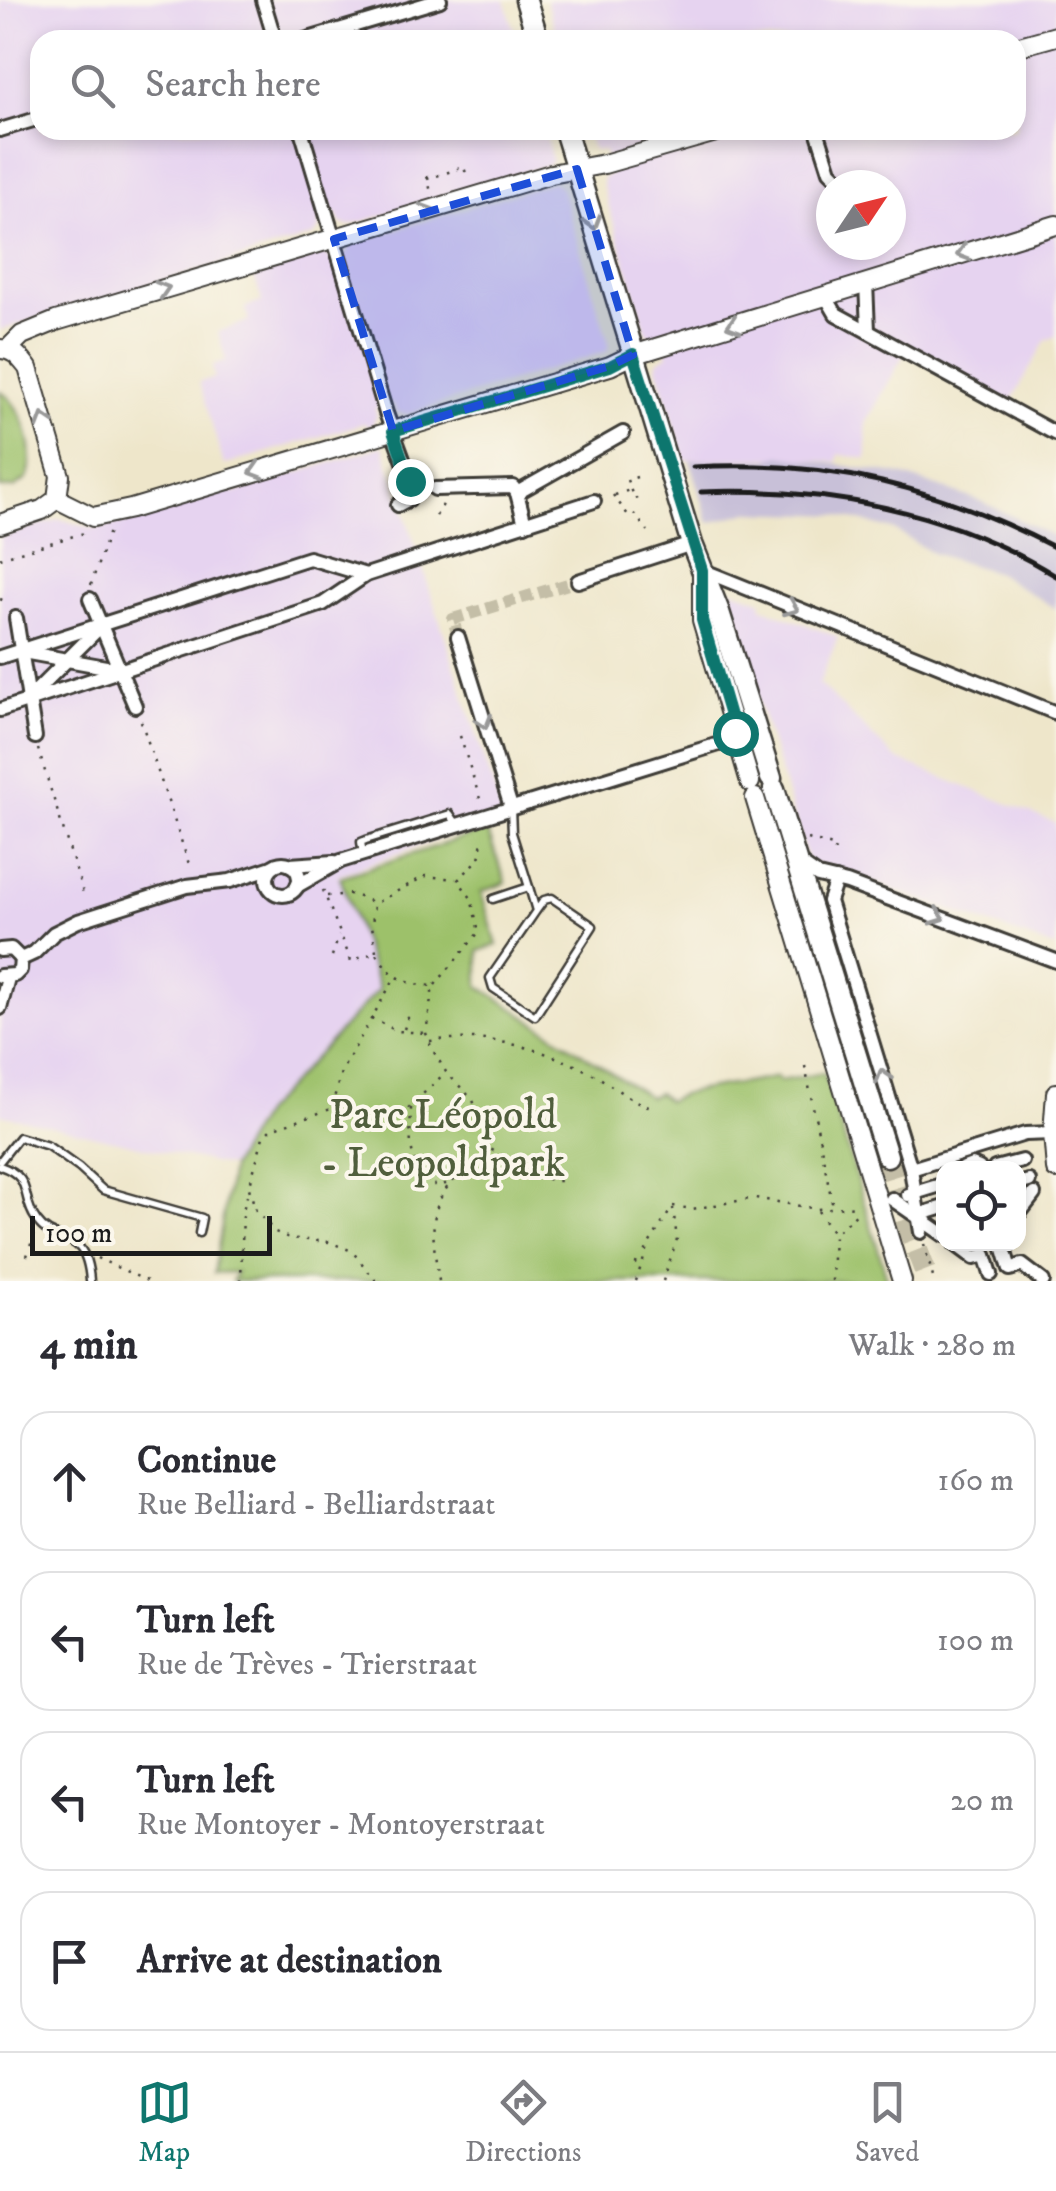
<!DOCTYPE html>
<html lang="en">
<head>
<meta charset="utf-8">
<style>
	body { margin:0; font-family:"IM FELL DW Pica",serif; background:#f2f2f3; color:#2b2b33 }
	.controls { position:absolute; right:30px; bottom:30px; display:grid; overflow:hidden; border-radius:20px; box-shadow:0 5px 15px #0003 }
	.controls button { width:90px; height:90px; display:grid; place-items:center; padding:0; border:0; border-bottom:2px solid #e1e1e2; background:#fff; color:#2b2b33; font:50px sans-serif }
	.compass { position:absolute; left:816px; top:170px; width:90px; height:90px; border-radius:50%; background:#fff; box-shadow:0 5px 15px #0003; rotate:55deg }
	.scale { position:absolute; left:30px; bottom:25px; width:242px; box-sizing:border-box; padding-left:10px; border:5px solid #1c1c1c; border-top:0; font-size:28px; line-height:35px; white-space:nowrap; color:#1c1c1c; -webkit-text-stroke:8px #fbf7ec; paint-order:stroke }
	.stop { position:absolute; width:30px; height:30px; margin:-22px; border:8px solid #0f766e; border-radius:50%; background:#fff }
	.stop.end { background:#0f766e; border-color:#fff; box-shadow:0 2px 10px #0008 }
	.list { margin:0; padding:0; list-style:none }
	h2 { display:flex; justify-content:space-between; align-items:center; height:130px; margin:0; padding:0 40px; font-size:42px }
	h2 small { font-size:32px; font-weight:400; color:#7c7c81 }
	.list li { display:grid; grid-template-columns:65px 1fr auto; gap:30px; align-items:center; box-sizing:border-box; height:140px; margin:0 20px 20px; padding:0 20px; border:2px solid #e1e1e2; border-radius:30px }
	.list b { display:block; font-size:38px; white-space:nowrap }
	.list p { margin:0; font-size:32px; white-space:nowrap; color:#7c7c81 }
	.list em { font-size:32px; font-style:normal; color:#7c7c81 }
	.icon { flex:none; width:55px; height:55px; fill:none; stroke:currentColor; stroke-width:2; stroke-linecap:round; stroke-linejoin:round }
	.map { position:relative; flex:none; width:1056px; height:1281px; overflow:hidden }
	.search { position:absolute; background:#fff; box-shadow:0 5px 15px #0003; left:30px; right:30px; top:30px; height:110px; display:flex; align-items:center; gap:25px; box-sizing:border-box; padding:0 35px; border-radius:30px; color:#7c7c81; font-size:38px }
	.sheet { height:770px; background:#fff }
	nav { display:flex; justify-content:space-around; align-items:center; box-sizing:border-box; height:140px; border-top:2px solid #e1e1e2; background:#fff; font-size:28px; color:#7c7c81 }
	nav a { display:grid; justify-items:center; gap:5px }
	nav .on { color:#0f766e }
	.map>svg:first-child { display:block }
	.built { fill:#e6d3f0; fill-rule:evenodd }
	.industrial { fill:#c8c0d8 }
	.green { fill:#9dc16b; stroke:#5c6e44; stroke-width:2.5 }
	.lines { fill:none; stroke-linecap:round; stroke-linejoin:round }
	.street-tunnel { stroke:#c4bea7; stroke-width:12; stroke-dasharray:12 6; stroke-linecap:butt }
	.highway-tunnel { stroke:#c4bea7; stroke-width:22; stroke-dasharray:22 11; stroke-linecap:butt }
	.lane-casing { stroke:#3c3a36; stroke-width:11 }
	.street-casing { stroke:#3c3a36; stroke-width:18 }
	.secondary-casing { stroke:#3c3a36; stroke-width:22 }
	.primary-casing { stroke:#3c3a36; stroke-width:25 }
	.path { stroke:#3c3a36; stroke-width:2.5; stroke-dasharray:2.5 8; stroke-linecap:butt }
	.lane { stroke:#fff; stroke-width:6 }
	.street { stroke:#fff; stroke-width:12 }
	.secondary { stroke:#fff; stroke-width:18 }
	.primary { stroke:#fff; stroke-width:20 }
	.rail { stroke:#1c1c1c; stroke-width:5 }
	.oneway { stroke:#999 }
	.route { stroke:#0f766e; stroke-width:12 }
	.marked { fill:#1d4ed8; fill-opacity:0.2; stroke:#1d4ed8; stroke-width:8; stroke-dasharray:20 12; stroke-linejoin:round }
	.labels { text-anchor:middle; stroke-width:8; stroke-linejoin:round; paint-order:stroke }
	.park-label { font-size:42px; fill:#505e3c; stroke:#fbf7ec }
</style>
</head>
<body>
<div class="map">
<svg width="1056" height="1281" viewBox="0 0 1056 1281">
	<rect width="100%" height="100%" fill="#fbf7ec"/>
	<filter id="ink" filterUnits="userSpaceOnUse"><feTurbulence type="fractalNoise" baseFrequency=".01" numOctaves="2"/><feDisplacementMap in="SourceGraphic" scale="20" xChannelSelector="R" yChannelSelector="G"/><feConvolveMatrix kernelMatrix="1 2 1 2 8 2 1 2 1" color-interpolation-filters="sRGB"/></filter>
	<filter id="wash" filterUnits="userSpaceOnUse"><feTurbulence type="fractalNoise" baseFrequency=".0048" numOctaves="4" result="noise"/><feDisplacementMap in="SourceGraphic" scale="40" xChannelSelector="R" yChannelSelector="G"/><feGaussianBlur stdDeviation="2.25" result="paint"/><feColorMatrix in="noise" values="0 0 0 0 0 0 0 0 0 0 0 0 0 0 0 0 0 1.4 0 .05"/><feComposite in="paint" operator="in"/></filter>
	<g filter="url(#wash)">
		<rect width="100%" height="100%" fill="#eee6ca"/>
		<g class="built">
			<path d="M 0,0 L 505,0 L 517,40 L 40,40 L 40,130 L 544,130 L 552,160 L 548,165 L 348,226 L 341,223 L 336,214 L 319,219 L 320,228 L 314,236 L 0,330 Z"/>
			<path d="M 546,0 L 1056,0 L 1056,336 L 1045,341 L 1009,406 L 906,351 L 866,423 L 867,459 L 839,454 L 837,462 L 780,457 L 685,460 L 657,367 L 657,362 L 668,355 L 662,336 L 652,337 L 646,331 L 602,184 L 603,177 L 611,174 L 604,151 L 593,150 L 585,130 L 1016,130 L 1016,40 L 558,40 ZM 831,185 L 891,185 L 891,245 L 831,245 Z"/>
			<path d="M 554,182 L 561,189 L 609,344 L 607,351 L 407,414 L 397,412 L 393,403 L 375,408 L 377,416 L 372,425 L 367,427 L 365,423 L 224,465 L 199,382 L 215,378 L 212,366 L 226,361 L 218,332 L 249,321 L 245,307 L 262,302 L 253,272 L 319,252 L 325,253 L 331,259 L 347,254 L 352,243 Z"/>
			<path d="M 383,446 L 503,816 L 338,875 L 380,989 L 257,1119 L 231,1167 L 0,1114 L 0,537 L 60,519 L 94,529 L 129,521 L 231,489 L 234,493 Z"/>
			<path d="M 723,586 L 763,601 L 761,607 L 838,637 L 819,684 L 896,759 L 1056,823 L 1056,948 L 870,881 L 867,887 L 833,874 L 832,867 L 828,866 L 825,873 L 808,862 Z"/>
		</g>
		<path class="industrial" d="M 780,455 L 902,475 L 983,502 L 1056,538 L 1056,609 L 997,573 L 932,553 L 894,530 L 837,515 L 749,512 L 709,523 L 690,460 L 768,459 Z"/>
		<g class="green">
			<path d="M 0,391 C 24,405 38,454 27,479 L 14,488 L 0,488 Z"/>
			<path d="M 487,830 L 506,883 L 481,892 L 497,945 L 479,951 L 479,986 L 649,1097 L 658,1093 L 667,1101 C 693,1086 746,1085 777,1077 L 779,1081 L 824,1073 L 888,1281 L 232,1281 L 236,1272 L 214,1273 L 231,1167 L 262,1114 L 379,989 L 340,877 Z"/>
		</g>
	</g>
	<g filter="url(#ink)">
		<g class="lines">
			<path class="street-tunnel" d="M 458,637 L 453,619 L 578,581"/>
			<path class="highway-tunnel" d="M 887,1156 L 910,1232 L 929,1281"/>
			<defs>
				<g id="lane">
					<path d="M 363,854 L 361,842 L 366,840 L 450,814 L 457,824"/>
					<path d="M 529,887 L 536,911 L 490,978 L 493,988 L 535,1016 L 593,926 L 552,898 L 544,900 L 536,911"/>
					<path d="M 493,899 L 529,887 L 512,833 L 511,808"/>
					<path d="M 0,1161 L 19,1137 L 48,1146 L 79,1168 L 103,1190 L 202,1218 L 199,1233"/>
					<path d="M 0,1166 C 35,1178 19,1197 37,1221 C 56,1248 86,1225 90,1281"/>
				</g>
				<g id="street">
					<path d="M 263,0 L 275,40"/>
					<path d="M 305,40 L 440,0"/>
					<path d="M 0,130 L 40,118"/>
					<path d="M 301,130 L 386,413 L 411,481 L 409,499 L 398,505"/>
					<path d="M 817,130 L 830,171 L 844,185"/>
					<path d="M 857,185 L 862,184"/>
					<path d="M 866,282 L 868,331"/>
					<path d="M 825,295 L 836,314 L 1056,434"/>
					<path d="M 435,489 L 513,487 L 517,493 L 623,433"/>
					<path d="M 517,493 L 525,524"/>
					<path d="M 702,570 L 1056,713"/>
					<path d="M 578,581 L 692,544"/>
					<path d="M 90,599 L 135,706"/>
					<path d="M 16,618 L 35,737"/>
					<path d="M 458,637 L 511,807"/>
					<path d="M 23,652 L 117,669"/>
					<path d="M 0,657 L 309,558 L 366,575"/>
					<path d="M 30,697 L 97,630"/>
					<path d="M 0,710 L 323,604 L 366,575 L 594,501"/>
					<path d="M 798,862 L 818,876 L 847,883 L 1056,961"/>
					<circle cx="283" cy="879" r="16"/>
					<path d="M 290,865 L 334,862"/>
					<path d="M 836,880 L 829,901 L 911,1169 L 921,1232"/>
					<path d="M 297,886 L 341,861 L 745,736"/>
					<path d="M 0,950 L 11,949 L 21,959"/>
					<path d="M 21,959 L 34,953 L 54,933 L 78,921 L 187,886 L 230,881 L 272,867"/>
					<path d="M 0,976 L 15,975 L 20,970 L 21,959"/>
					<path d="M 0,1008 L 8,978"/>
					<path d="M 964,1168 L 972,1165 L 979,1168"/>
					<path d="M 995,1168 L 1022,1161"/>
					<path d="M 911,1169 L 1025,1134 L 1053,1133"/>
					<path d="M 1018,1184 L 1029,1181"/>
					<path d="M 908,1195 L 944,1184"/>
					<path d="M 892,1199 L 944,1235"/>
					<path d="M 918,1215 L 944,1207"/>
					<path d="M 1018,1215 L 1034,1194"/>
					<path d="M 955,1244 L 974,1258 L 985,1255 L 991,1274"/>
					<path d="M 1004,1249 L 1010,1269 L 1022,1265 L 1043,1281"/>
				</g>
				<g id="secondary">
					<path d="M 1016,47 L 1056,36"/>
					<path d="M 8,349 L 22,335 L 56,321 L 551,174 L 604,164 L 723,130"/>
					<path d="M 57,499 L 93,517 L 131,509 L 610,366 L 633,355 L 1056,225"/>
					<path d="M 0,524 L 42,510 L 57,499 L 60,476 L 28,368 C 20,358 14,349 0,349"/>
					<path d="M 702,575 L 702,620 L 750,782"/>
					<path d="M 755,798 L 902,1281"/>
					<path d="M 1056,1093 L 1053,1133 L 1056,1169"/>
				</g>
				<g id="primary">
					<path d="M 526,0 L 538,40"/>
					<path d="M 565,130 L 692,544 L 719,612 L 771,778"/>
					<path d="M 774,789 L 887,1156"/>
				</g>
			</defs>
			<use href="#lane" class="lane-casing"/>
			<use href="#street" class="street-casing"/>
			<use href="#secondary" class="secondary-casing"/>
			<use href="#primary" class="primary-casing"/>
			<g class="path">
				<path d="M 427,176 L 431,192"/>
				<path d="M 427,179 L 464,167 L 465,171 L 471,169"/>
				<path d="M 637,477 L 627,480 L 634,499 L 643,496"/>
				<path d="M 613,495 L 628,515 L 633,513 L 648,531"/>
				<path d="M 615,495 L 630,490"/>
				<path d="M 436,516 L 444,503"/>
				<path d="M 0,558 L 84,533"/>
				<path d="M 91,585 L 109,531"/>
				<path d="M 0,599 L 9,603"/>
				<path d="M 141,721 L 190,867"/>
				<path d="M 460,736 L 480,799"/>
				<path d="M 38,749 L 84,896"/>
				<path d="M 808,839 L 836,847 L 832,856"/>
				<path d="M 323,890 L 351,961 L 376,952 C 391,978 404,984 433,986 L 426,1033 L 432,1049 L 446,1072 L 473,1100 L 490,1149 L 552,1181 L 563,1181"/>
				<path d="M 327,896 L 352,894 L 372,902"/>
				<path d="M 376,951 L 372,926 L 374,904 L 425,876 L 456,879"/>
				<path d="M 332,956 L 339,936"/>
				<path d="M 435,985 L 479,932 L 471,898 L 458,880 L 479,859 L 482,841"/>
				<path d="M 371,1018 L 397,1031 L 425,1033"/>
				<path d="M 404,1029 L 408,1018 L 405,1015"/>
				<path d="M 430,1041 C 486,1033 541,1047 591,1073 C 612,1084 629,1102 653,1107"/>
				<path d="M 805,1066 L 833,1207"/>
				<path d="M 332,1106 L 341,1072 L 394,979"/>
				<path d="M 411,1108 C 410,1139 407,1163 433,1185 L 448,1184"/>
				<path d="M 673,1206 L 692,1209 L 755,1198 L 817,1209 L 859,1206"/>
				<path d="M 818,1211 L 833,1233"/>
				<path d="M 924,1244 L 934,1281"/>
				<path d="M 27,1256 L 34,1235"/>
				<path d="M 97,1258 L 147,1281"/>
				<path d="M 635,1263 L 642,1265 L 647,1247 L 672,1208"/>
				<path d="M 241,1281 L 243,1210 L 249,1189"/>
				<path d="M 376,1281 L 352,1251 L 329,1242 L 289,1238 L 275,1232 L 256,1211 L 249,1188 L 263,1137 L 271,1129 L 331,1109 L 402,1114 L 445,1073"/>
				<path d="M 439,1281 C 434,1246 425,1210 452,1182 C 463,1170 477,1161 489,1150"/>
				<path d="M 636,1281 L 641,1266"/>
				<path d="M 663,1281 L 677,1239 L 673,1208"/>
				<path d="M 832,1281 L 834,1234 L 860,1210"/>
			</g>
			<use href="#lane" class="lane"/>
			<use href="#street" class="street"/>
			<use href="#secondary" class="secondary"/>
			<use href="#primary" class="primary"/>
			<g class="rail">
				<path d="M 693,467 C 828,459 937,487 1056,548"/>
				<path d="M 701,492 C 824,487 950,510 1056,576"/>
			</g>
		</g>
		<defs><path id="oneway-chevron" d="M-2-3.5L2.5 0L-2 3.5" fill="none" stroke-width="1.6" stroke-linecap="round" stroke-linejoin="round" transform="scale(2.5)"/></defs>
		<g class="oneway">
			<use href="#oneway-chevron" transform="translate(427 211) rotate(-17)"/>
			<use href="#oneway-chevron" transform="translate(593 223) rotate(73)"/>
			<use href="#oneway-chevron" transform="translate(963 253) rotate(163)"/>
			<use href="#oneway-chevron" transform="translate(163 289) rotate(-17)"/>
			<use href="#oneway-chevron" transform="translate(733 325) rotate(162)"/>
			<use href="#oneway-chevron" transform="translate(44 420) rotate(-107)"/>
			<use href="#oneway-chevron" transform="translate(256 471) rotate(163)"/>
			<use href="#oneway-chevron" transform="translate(792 608) rotate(22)"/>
			<use href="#oneway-chevron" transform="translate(484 722) rotate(73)"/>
			<use href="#oneway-chevron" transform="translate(938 917) rotate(20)"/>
			<use href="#oneway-chevron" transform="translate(883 1076) rotate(-107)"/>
		</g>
	</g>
	<g class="lines" filter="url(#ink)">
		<path class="route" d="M 410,481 L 393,431 L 610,366 L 633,354 L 702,570 L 702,620 L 735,733"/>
	</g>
	<path class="marked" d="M 577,169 L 633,355 L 610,366 L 393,431 L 334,239 Z"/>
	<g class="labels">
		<g class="park-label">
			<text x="443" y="1128">Parc Léopold<tspan x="443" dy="48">- Leopoldpark</tspan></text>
		</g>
	</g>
</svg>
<div class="controls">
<button><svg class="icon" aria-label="locate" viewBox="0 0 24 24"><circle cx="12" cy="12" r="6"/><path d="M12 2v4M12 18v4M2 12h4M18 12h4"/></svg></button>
</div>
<svg class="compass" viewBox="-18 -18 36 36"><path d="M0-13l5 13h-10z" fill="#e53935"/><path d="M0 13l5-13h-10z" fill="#7c7c81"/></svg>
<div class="scale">100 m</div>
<div class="stop" style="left:735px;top:733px"></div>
<div class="stop end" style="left:410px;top:481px"></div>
<div class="search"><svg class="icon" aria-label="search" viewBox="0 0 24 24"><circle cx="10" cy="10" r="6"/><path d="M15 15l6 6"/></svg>Search here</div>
</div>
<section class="sheet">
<h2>4 min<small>Walk · 280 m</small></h2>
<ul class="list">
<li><svg class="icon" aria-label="ahead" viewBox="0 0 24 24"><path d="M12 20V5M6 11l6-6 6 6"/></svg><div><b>Continue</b><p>Rue Belliard - Belliardstraat</p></div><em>160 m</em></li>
<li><svg class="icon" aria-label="left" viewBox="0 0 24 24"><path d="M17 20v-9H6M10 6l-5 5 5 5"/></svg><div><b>Turn left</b><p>Rue de Trèves - Trierstraat</p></div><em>100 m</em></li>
<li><svg class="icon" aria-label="left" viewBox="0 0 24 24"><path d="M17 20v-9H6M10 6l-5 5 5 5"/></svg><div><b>Turn left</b><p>Rue Montoyer - Montoyerstraat</p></div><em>20 m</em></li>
<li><svg class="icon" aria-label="arrive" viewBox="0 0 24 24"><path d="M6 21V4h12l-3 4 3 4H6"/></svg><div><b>Arrive at destination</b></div></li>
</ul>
</section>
<nav>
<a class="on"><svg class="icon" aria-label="map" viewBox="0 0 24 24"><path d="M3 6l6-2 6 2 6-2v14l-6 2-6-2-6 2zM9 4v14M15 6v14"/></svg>Map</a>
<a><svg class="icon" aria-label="directions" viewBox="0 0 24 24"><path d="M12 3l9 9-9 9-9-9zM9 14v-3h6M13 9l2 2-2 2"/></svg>Directions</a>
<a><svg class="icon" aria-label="saved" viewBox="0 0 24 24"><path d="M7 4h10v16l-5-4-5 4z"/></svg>Saved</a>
</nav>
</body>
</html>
